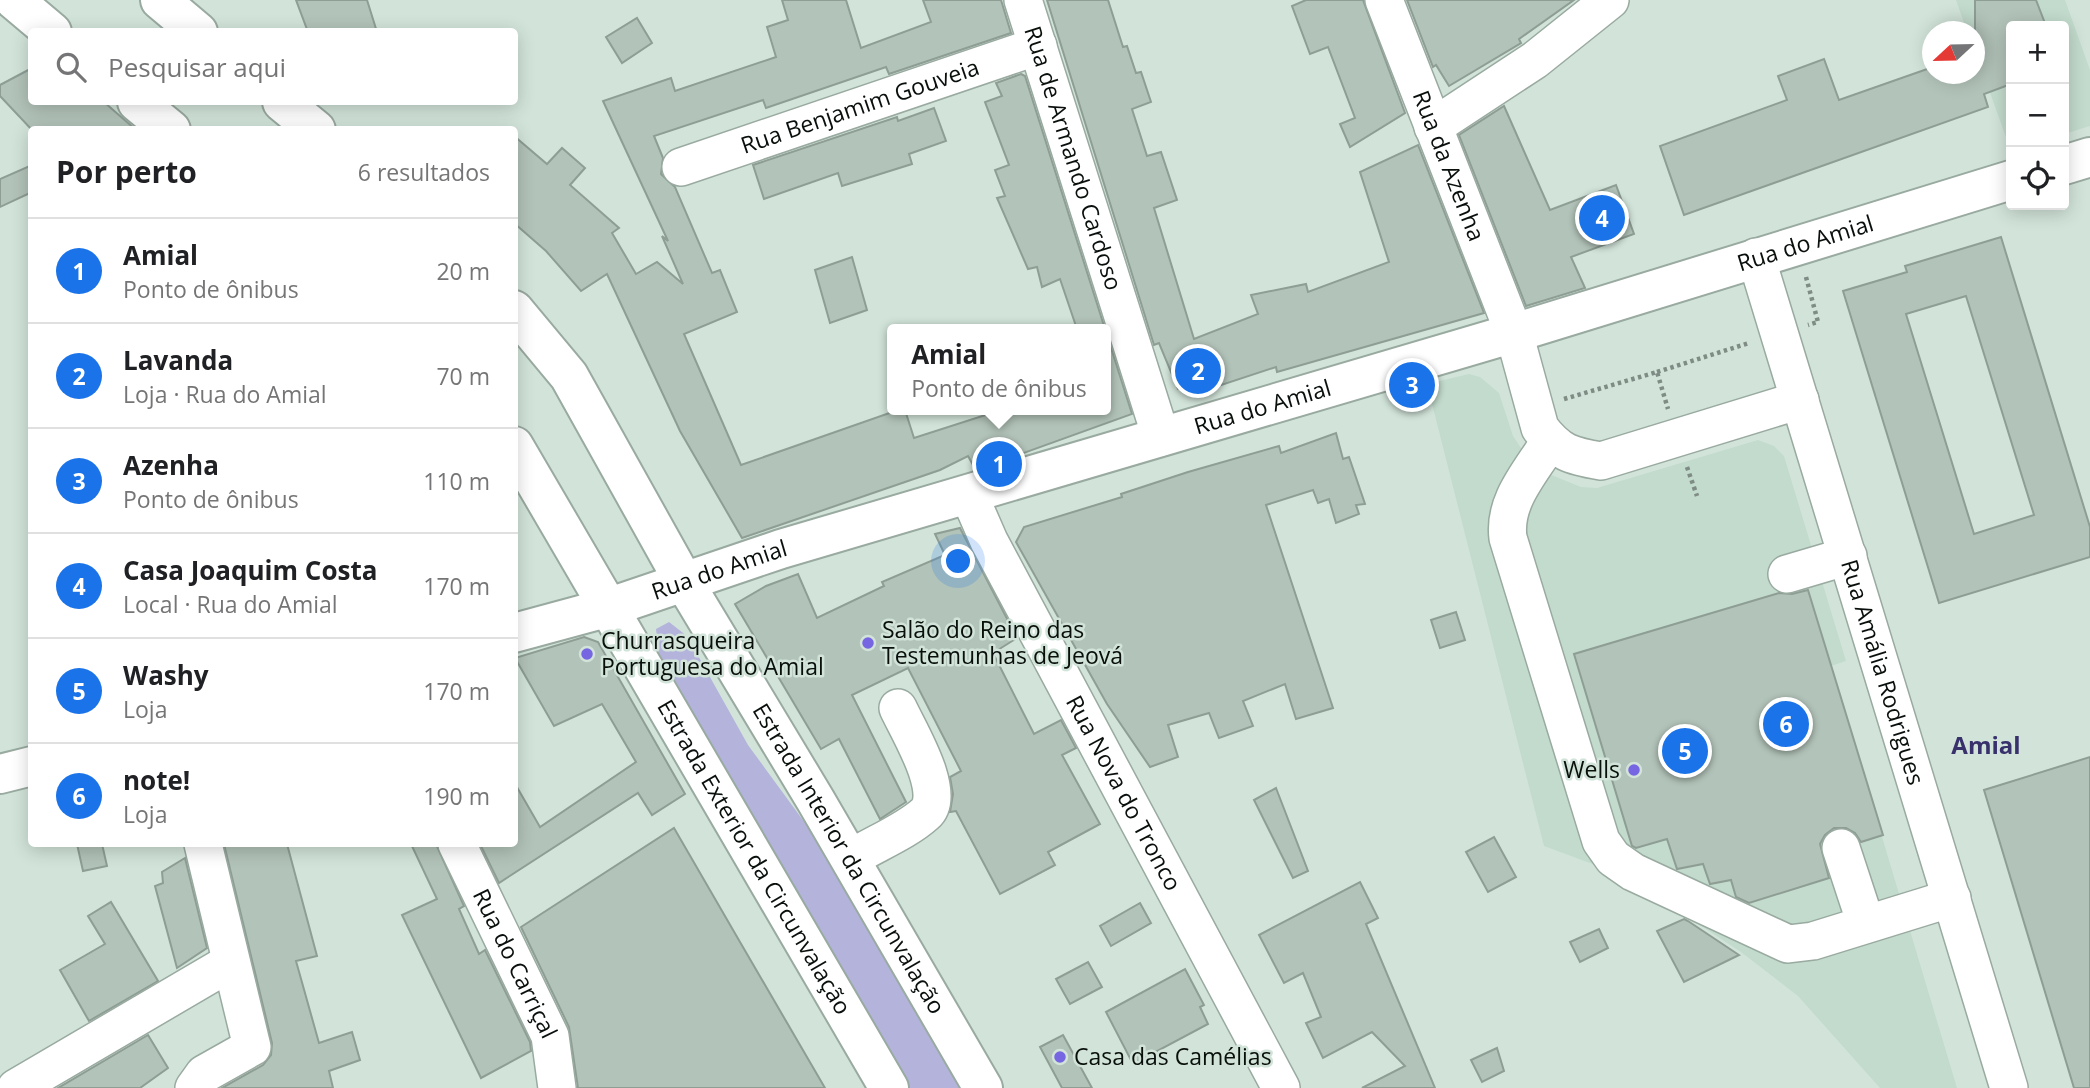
<!DOCTYPE html>
<html lang="pt">
<head>
<meta charset="utf-8">
<style>
	body { margin:0; font-family:"Open Sans",sans-serif; background:#f6f6f6; color:#202124 }
	.controls { position:absolute; right:21px; top:21px; display:grid; overflow:hidden; border-radius:7px; box-shadow:0 4px 18px #0003 }
	.controls button { width:63px; height:63px; display:grid; place-items:center; padding:0; border:0; border-bottom:2px solid #e0e0e0; background:#fff; color:#202124; font:35px sans-serif }
	.compass { position:absolute; left:1922px; top:21px; width:63px; height:63px; border-radius:50%; background:#fff; box-shadow:0 4px 18px #0003; rotate:248deg }
	.you { position:absolute; left:959px; top:562px; width:24px; height:24px; margin:-18px; border:5px solid #fff; border-radius:50%; background:#1a73e8; box-shadow:0 0 0 10px #1a73e833 }
	.badge { display:grid; place-items:center; width:46px; height:46px; border-radius:50%; background:#1a73e8; color:#fff; font-size:23px; font-weight:700 }
	.pin { position:absolute; translate:-50% -50%; border:4px solid #fff; box-shadow:0 2px 7px #0006 }
	.popup { position:absolute; left:887px; top:324px; width:224px; height:91px; box-sizing:border-box; display:grid; place-content:center; border-radius:7px; background:#fff; filter:drop-shadow(0 2px 5px #0005); font-size:23px; white-space:nowrap; color:#757577 }
	.popup b { font-size:26px; color:#202124 }
	.popup::after { content:''; position:absolute; left:50%; top:100%; margin-left:-14px; border:14px solid transparent; border-top-color:#fff }
	.list { margin:0; padding:0; list-style:none }
	h2 { display:flex; justify-content:space-between; align-items:center; height:91px; margin:0; padding:0 28px; font-size:30px }
	h2 small { font-size:23px; font-weight:400; color:#757577 }
	.list li { display:grid; grid-template-columns:46px 1fr auto; gap:21px; align-items:center; box-sizing:border-box; height:105px; padding:0 28px; border-top:2px solid #e0e0e0 }
	.list b { display:block; font-size:26px; white-space:nowrap }
	.list p { margin:0; font-size:23px; white-space:nowrap; color:#757577 }
	.list em { font-size:23px; font-style:normal; color:#757577 }
	.icon { flex:none; width:38px; height:38px; fill:none; stroke:currentColor; stroke-width:2; stroke-linecap:round; stroke-linejoin:round }
	.map { position:relative; flex:none; width:2090px; height:1088px; overflow:hidden }
	.search { position:absolute; background:#fff; box-shadow:0 4px 18px #0003; left:28px; top:28px; width:490px; height:77px; display:flex; align-items:center; gap:18px; box-sizing:border-box; padding:0 24px; border-radius:7px; color:#757577; font-size:26px }
	.panel { position:absolute; background:#fff; box-shadow:0 4px 18px #0003; left:28px; top:126px; width:490px; height:721px; border-radius:7px }
	.map>svg:first-child { display:block }
	.built { fill:#c2dbcc }
	.green { fill:#b4b3dc }
	.building { fill:#b2c3b9; stroke:#8e9e95; stroke-width:2; fill-rule:evenodd }
	.lines { fill:none; stroke-linecap:round; stroke-linejoin:round }
	.minor-casing { stroke:#99aaa0; stroke-width:40 }
	.major-casing { stroke:#99aaa0; stroke-width:42 }
	.path { stroke:#7f8c85; stroke-width:4.5; stroke-dasharray:3.5 3.5; stroke-linecap:butt }
	.minor { stroke:#fff; stroke-width:37 }
	.major { stroke:#fff; stroke-width:38 }
	.poi-dot { fill:#7766e1; stroke:#d2e4da; stroke-width:2.5 }
	.labels { text-anchor:middle; stroke-width:5; stroke-linejoin:round; paint-order:stroke }
	.street-label { font-size:23px; fill:#090f0b; stroke:#d2e4da }
	.poi-label { font-size:23px; fill:#090f0b; stroke:#d2e4da; text-anchor:start }
	.neighbourhood-label { font-size:24px; font-weight:bold; fill:#38316c; stroke:#d2e4da }
</style>
</head>
<body>
<div class="map">
<svg width="2090" height="1088" viewBox="0 0 2090 1088">
	<rect width="100%" height="100%" fill="#d2e4da"/>
	<g class="built">
		<path d="M 1956,0 L 2065,0 L 2090,70 L 2090,126 L 2064,134 L 2064,26 L 2011,26 L 2011,151 L 1975,51 L 1974,32 L 1967,31 Z"/>
		<path d="M 1469,374 L 1480,377 L 1499,393 L 1513,436 L 1523,451 L 1549,474 L 1581,487 L 1597,488 L 1758,440 L 1774,446 L 1784,456 L 1846,661 L 1831,666 L 1957,1088 L 1880,1088 L 1798,996 L 1741,952 L 1625,876 L 1544,846 L 1427,384 Z"/>
	</g>
	<path class="green" d="M 669,622 L 687,636 L 748,745 L 827,853 L 962,1088 L 905,1088 L 659,656 L 656,629 Z"/>
	<g class="building">
		<path d="M 296,0 L 367,0 L 377,32 L 308,32 Z"/>
		<path d="M 782,0 L 846,0 L 861,48 L 931,22 L 923,0 L 1001,0 L 1011,33 L 889,74 L 886,67 L 766,108 L 763,100 L 654,136 L 663,158 L 661,174 L 675,187 L 712,273 L 720,270 L 737,312 L 684,334 L 741,465 L 898,410 L 905,410 L 914,438 L 1001,410 L 1106,410 L 1106,332 L 1132,414 L 1007,459 L 1005,454 L 973,465 L 968,456 L 940,470 L 742,538 L 680,431 L 607,274 L 581,291 L 546,251 L 514,223 L 514,136 L 547,164 L 562,148 L 585,168 L 570,185 L 619,228 L 612,233 L 636,274 L 657,262 L 683,284 L 662,236 L 668,241 L 603,101 L 671,78 L 675,91 L 776,57 L 767,27 L 788,20 Z"/>
		<path d="M 1047,0 L 1108,0 L 1123,47 L 1127,46 L 1136,73 L 1141,72 L 1151,102 L 1132,109 L 1147,156 L 1161,152 L 1177,200 L 1154,208 L 1194,339 L 1258,314 L 1251,295 L 1306,284 L 1308,292 L 1389,262 L 1360,172 L 1418,145 L 1484,313 L 1277,372 L 1276,367 L 1197,393 L 1178,389 L 1159,343 L 1154,345 Z"/>
		<path d="M 1306,0 L 1363,0 L 1405,113 L 1350,147 L 1340,124 L 1355,118 L 1328,47 L 1310,54 L 1292,6 Z"/>
		<path d="M 1407,0 L 1574,0 L 1519,39 L 1521,43 L 1449,86 L 1436,65 L 1433,67 Z"/>
		<path d="M 1975,0 L 2036,0 L 2046,26 L 2011,26 L 2011,84 L 1984,94 L 1988,107 L 1684,215 L 1660,146 L 1787,100 L 1778,76 L 1824,59 L 1839,100 L 1933,67 L 1933,74 L 1975,74 Z"/>
		<path d="M 637,18 L 652,43 L 622,63 L 606,37 Z"/>
		<path d="M 32,68 L 32,102 L 104,102 L 136,130 L 32,130 L 0,96 L 0,85 Z"/>
		<path d="M 1021,74 L 1025,76 L 1105,329 L 1077,329 L 1060,279 L 1042,287 L 1037,267 L 1028,269 L 997,198 L 1005,196 L 995,170 L 1009,165 L 985,102 L 1002,96 L 996,83 Z"/>
		<path d="M 1504,106 L 1550,210 L 1616,185 L 1634,234 L 1571,257 L 1585,288 L 1526,306 L 1459,135 Z"/>
		<path d="M 934,108 L 946,141 L 909,154 L 912,164 L 842,186 L 838,173 L 764,199 L 753,165 L 897,117 L 898,121 Z"/>
		<path d="M 32,165 L 32,192 L 0,207 L 0,179 Z"/>
		<path d="M 2001,237 L 2090,527 L 2090,557 L 1939,603 L 1843,291 L 1907,272 L 1905,266 ZM 1966,296 L 2034,515 L 1974,534 L 1906,314 Z"/>
		<path d="M 852,257 L 867,310 L 830,323 L 815,270 Z"/>
		<path d="M 1336,433 L 1343,459 L 1349,457 L 1365,504 L 1356,505 L 1359,514 L 1336,523 L 1329,499 L 1318,503 L 1313,490 L 1266,505 L 1333,708 L 1296,719 L 1285,684 L 1243,701 L 1253,726 L 1219,738 L 1209,713 L 1168,725 L 1178,757 L 1150,767 L 1107,704 L 1016,542 L 1024,527 L 1122,497 L 1121,494 L 1188,472 L 1279,446 L 1281,453 Z"/>
		<path d="M 960,528 L 1017,638 L 993,653 L 1034,734 L 1061,720 L 1076,748 L 1062,755 L 1100,824 L 1048,852 L 1055,865 L 1000,894 L 956,811 L 950,812 L 953,794 L 950,777 L 961,771 L 908,668 L 852,695 L 906,802 L 880,819 L 839,739 L 821,749 L 735,604 L 766,586 L 798,574 L 817,618 L 884,586 L 882,582 L 945,555 L 935,534 Z"/>
		<path d="M 1808,590 L 1883,835 L 1861,842 L 1855,833 L 1846,828 L 1834,828 L 1825,835 L 1820,844 L 1829,878 L 1749,903 L 1736,897 L 1731,880 L 1710,884 L 1703,864 L 1677,869 L 1667,839 L 1636,848 L 1632,846 L 1574,654 L 1779,593 L 1792,594 Z"/>
		<path d="M 1456,612 L 1465,640 L 1440,648 L 1431,620 Z"/>
		<path d="M 584,637 L 598,642 L 685,794 L 652,815 L 638,793 L 499,883 L 480,844 L 514,844 L 514,782 L 540,827 L 636,762 L 602,704 L 554,726 L 515,658 Z"/>
		<path d="M 2090,757 L 2090,1088 L 2074,1088 L 1984,790 Z"/>
		<path d="M 1276,788 L 1308,871 L 1293,878 L 1254,800 Z"/>
		<path d="M 674,828 L 740,942 L 825,1088 L 578,1088 L 569,1027 L 521,927 Z"/>
		<path d="M 1494,837 L 1516,877 L 1488,892 L 1466,852 Z"/>
		<path d="M 77,844 L 102,844 L 107,866 L 83,871 Z"/>
		<path d="M 224,844 L 287,844 L 317,956 L 296,961 L 319,1043 L 352,1032 L 360,1060 L 329,1071 L 333,1088 L 222,1088 L 263,1065 L 271,1055 L 272,1043 Z"/>
		<path d="M 411,844 L 436,844 L 464,906 L 459,909 L 479,954 L 485,950 L 530,1042 L 531,1051 L 481,1078 L 402,915 L 437,899 Z"/>
		<path d="M 185,858 L 207,948 L 177,968 L 155,886 L 163,883 L 162,872 Z"/>
		<path d="M 1360,882 L 1378,918 L 1366,924 L 1435,1088 L 1362,1088 L 1405,1066 L 1372,1032 L 1323,1058 L 1306,1023 L 1321,1017 L 1303,973 L 1284,983 L 1259,935 Z"/>
		<path d="M 111,902 L 158,981 L 89,1021 L 60,970 L 105,944 L 88,916 Z"/>
		<path d="M 1140,903 L 1151,923 L 1111,946 L 1100,926 Z"/>
		<path d="M 1684,919 L 1688,921 L 1739,955 L 1684,982 L 1657,931 Z"/>
		<path d="M 1599,929 L 1608,948 L 1580,962 L 1570,942 Z"/>
		<path d="M 1088,962 L 1102,987 L 1070,1004 L 1056,979 Z"/>
		<path d="M 1185,969 L 1204,1005 L 1200,1007 L 1208,1024 L 1133,1064 L 1106,1012 Z"/>
		<path d="M 148,1035 L 168,1068 L 140,1088 L 58,1088 Z"/>
		<path d="M 1063,1035 L 1092,1088 L 1062,1088 L 1040,1047 Z"/>
		<path d="M 1497,1048 L 1504,1071 L 1482,1082 L 1471,1060 Z"/>
	</g>
	<g class="lines">
		<defs>
			<g id="minor">
				<path id="s1" d="M 1023,0 L 1161,437"/>
				<path id="s2" d="M 1384,0 L 1514,333 L 1540,428 C 1559,453 1571,456 1601,461 L 1800,400"/>
				<path d="M 1433,127 L 1535,60 L 1610,0"/>
				<path id="s3" d="M 681,167 L 1038,46"/>
				<path id="s4" d="M 1756,257 L 2009,1088"/>
				<path d="M 1550,441 C 1531,472 1503,501 1508,538 L 1601,841 L 1613,858 L 1633,872 L 1788,944 L 1813,941 L 1952,898"/>
				<path id="s5" d="M 969,495 L 989,541 L 1281,1088"/>
				<path d="M 1787,574 L 1848,556"/>
				<path id="s6" d="M 457,844 L 550,1036 L 557,1088"/>
				<path d="M 1841,848 L 1866,924"/>
				<path d="M 850,859 C 874,844 905,832 925,814 C 948,794 908,730 898,708"/>
				<path d="M 16,1088 L 231,962"/>
				<path d="M 194,1088 L 204,1074 L 252,1047 L 203,844"/>
			</g>
			<g id="major">
				<path d="M 14,0 L 52,32"/>
				<path d="M 160,0 L 198,32"/>
				<path d="M 137,102 L 171,130"/>
				<path d="M 282,102 L 316,130"/>
				<path d="M 2064,165 L 2090,157"/>
				<path id="s7" d="M 514,310 L 569,376 L 684,582 L 816,801 L 983,1088"/>
				<path id="s8" d="M 514,446 L 889,1088"/>
				<path id="s9" d="M 514,633 L 610,607 L 781,549 L 1514,333 L 2011,180"/>
				<path d="M 0,774 L 32,766"/>
			</g>
		</defs>
		<use href="#minor" class="minor-casing"/>
		<use href="#major" class="major-casing"/>
		<g class="path">
			<path d="M 1806,277 L 1818,322 L 1808,325"/>
			<path d="M 1657,372 L 1749,343"/>
			<path d="M 1564,399 L 1657,372 L 1668,409"/>
			<path d="M 1687,467 L 1697,496"/>
		</g>
		<use href="#minor" class="minor"/>
		<use href="#major" class="major"/>
	</g>
	<g class="poi-dot">
		<circle cx="868" cy="643" r="7"/>
		<circle cx="587" cy="654" r="7"/>
		<circle cx="1634" cy="770" r="7"/>
		<circle cx="1060" cy="1057" r="7"/>
	</g>
	<g class="labels">
		<g class="street-label">
			<text dy="8" stroke="none"><textPath href="#s3" startOffset="189">Rua Benjamim Gouveia</textPath></text>
			<text dy="8" stroke="none"><textPath href="#s1" startOffset="166">Rua de Armando Cardoso</textPath></text>
			<text dy="8" stroke="none"><textPath href="#s2" startOffset="178">Rua da Azenha</textPath></text>
			<text dy="8" stroke="none"><textPath href="#s9" startOffset="1349">Rua do Amial</textPath></text>
			<text dy="8" stroke="none"><textPath href="#s9" startOffset="782">Rua do Amial</textPath></text>
			<text dy="8" stroke="none"><textPath href="#s9" startOffset="215">Rua do Amial</textPath></text>
			<text dy="8" stroke="none"><textPath href="#s4" startOffset="434">Rua Amália Rodrigues</textPath></text>
			<text dy="8" stroke="none"><textPath href="#s5" startOffset="336">Rua Nova do Tronco</textPath></text>
			<text dy="8" stroke="none"><textPath href="#s8" startOffset="476">Estrada Exterior da Circunvalação</textPath></text>
			<text dy="8" stroke="none"><textPath href="#s7" startOffset="644">Estrada Interior da Circunvalação</textPath></text>
			<text dy="8" stroke="none"><textPath href="#s6" startOffset="133">Rua do Carriçal</textPath></text>
		</g>
		<g class="poi-label">
			<text x="882" y="638">Salão do Reino das<tspan x="882" dy="26">Testemunhas de Jeová</tspan></text>
			<text x="601" y="649">Churrasqueira<tspan x="601" dy="26">Portuguesa do Amial</tspan></text>
			<text x="1620" y="778" text-anchor="end">Wells</text>
			<text x="1074" y="1065">Casa das Camélias</text>
		</g>
		<g class="neighbourhood-label">
			<text x="1986" y="754">Amial</text>
		</g>
	</g>
</svg>
<div class="controls">
<button>+</button>
<button>−</button>
<button><svg class="icon" aria-label="locate" viewBox="0 0 24 24"><circle cx="12" cy="12" r="6"/><path d="M12 2v4M12 18v4M2 12h4M18 12h4"/></svg></button>
</div>
<svg class="compass" viewBox="-18 -18 36 36"><path d="M0-13l5 13h-10z" fill="#e53935"/><path d="M0 13l5-13h-10z" fill="#757577"/></svg>
<div class="you"></div>
<div class="pin badge" style="left:999px;top:464px">1</div>
<div class="popup"><b>Amial</b>Ponto de ônibus</div>
<div class="pin badge" style="left:1198px;top:371px">2</div>
<div class="pin badge" style="left:1412px;top:385px">3</div>
<div class="pin badge" style="left:1602px;top:218px">4</div>
<div class="pin badge" style="left:1685px;top:751px">5</div>
<div class="pin badge" style="left:1786px;top:724px">6</div>
<div class="search"><svg class="icon" aria-label="search" viewBox="0 0 24 24"><circle cx="10" cy="10" r="6"/><path d="M15 15l6 6"/></svg>Pesquisar aqui</div>
<section class="panel">
<h2>Por perto<small>6 resultados</small></h2>
<ul class="list">
<li><span class="badge">1</span><div><b>Amial</b><p>Ponto de ônibus</p></div><em>20 m</em></li>
<li><span class="badge">2</span><div><b>Lavanda</b><p>Loja · Rua do Amial</p></div><em>70 m</em></li>
<li><span class="badge">3</span><div><b>Azenha</b><p>Ponto de ônibus</p></div><em>110 m</em></li>
<li><span class="badge">4</span><div><b>Casa Joaquim Costa</b><p>Local · Rua do Amial</p></div><em>170 m</em></li>
<li><span class="badge">5</span><div><b>Washy</b><p>Loja</p></div><em>170 m</em></li>
<li><span class="badge">6</span><div><b>note!</b><p>Loja</p></div><em>190 m</em></li>
</ul>
</section>
</div>
</body>
</html>
